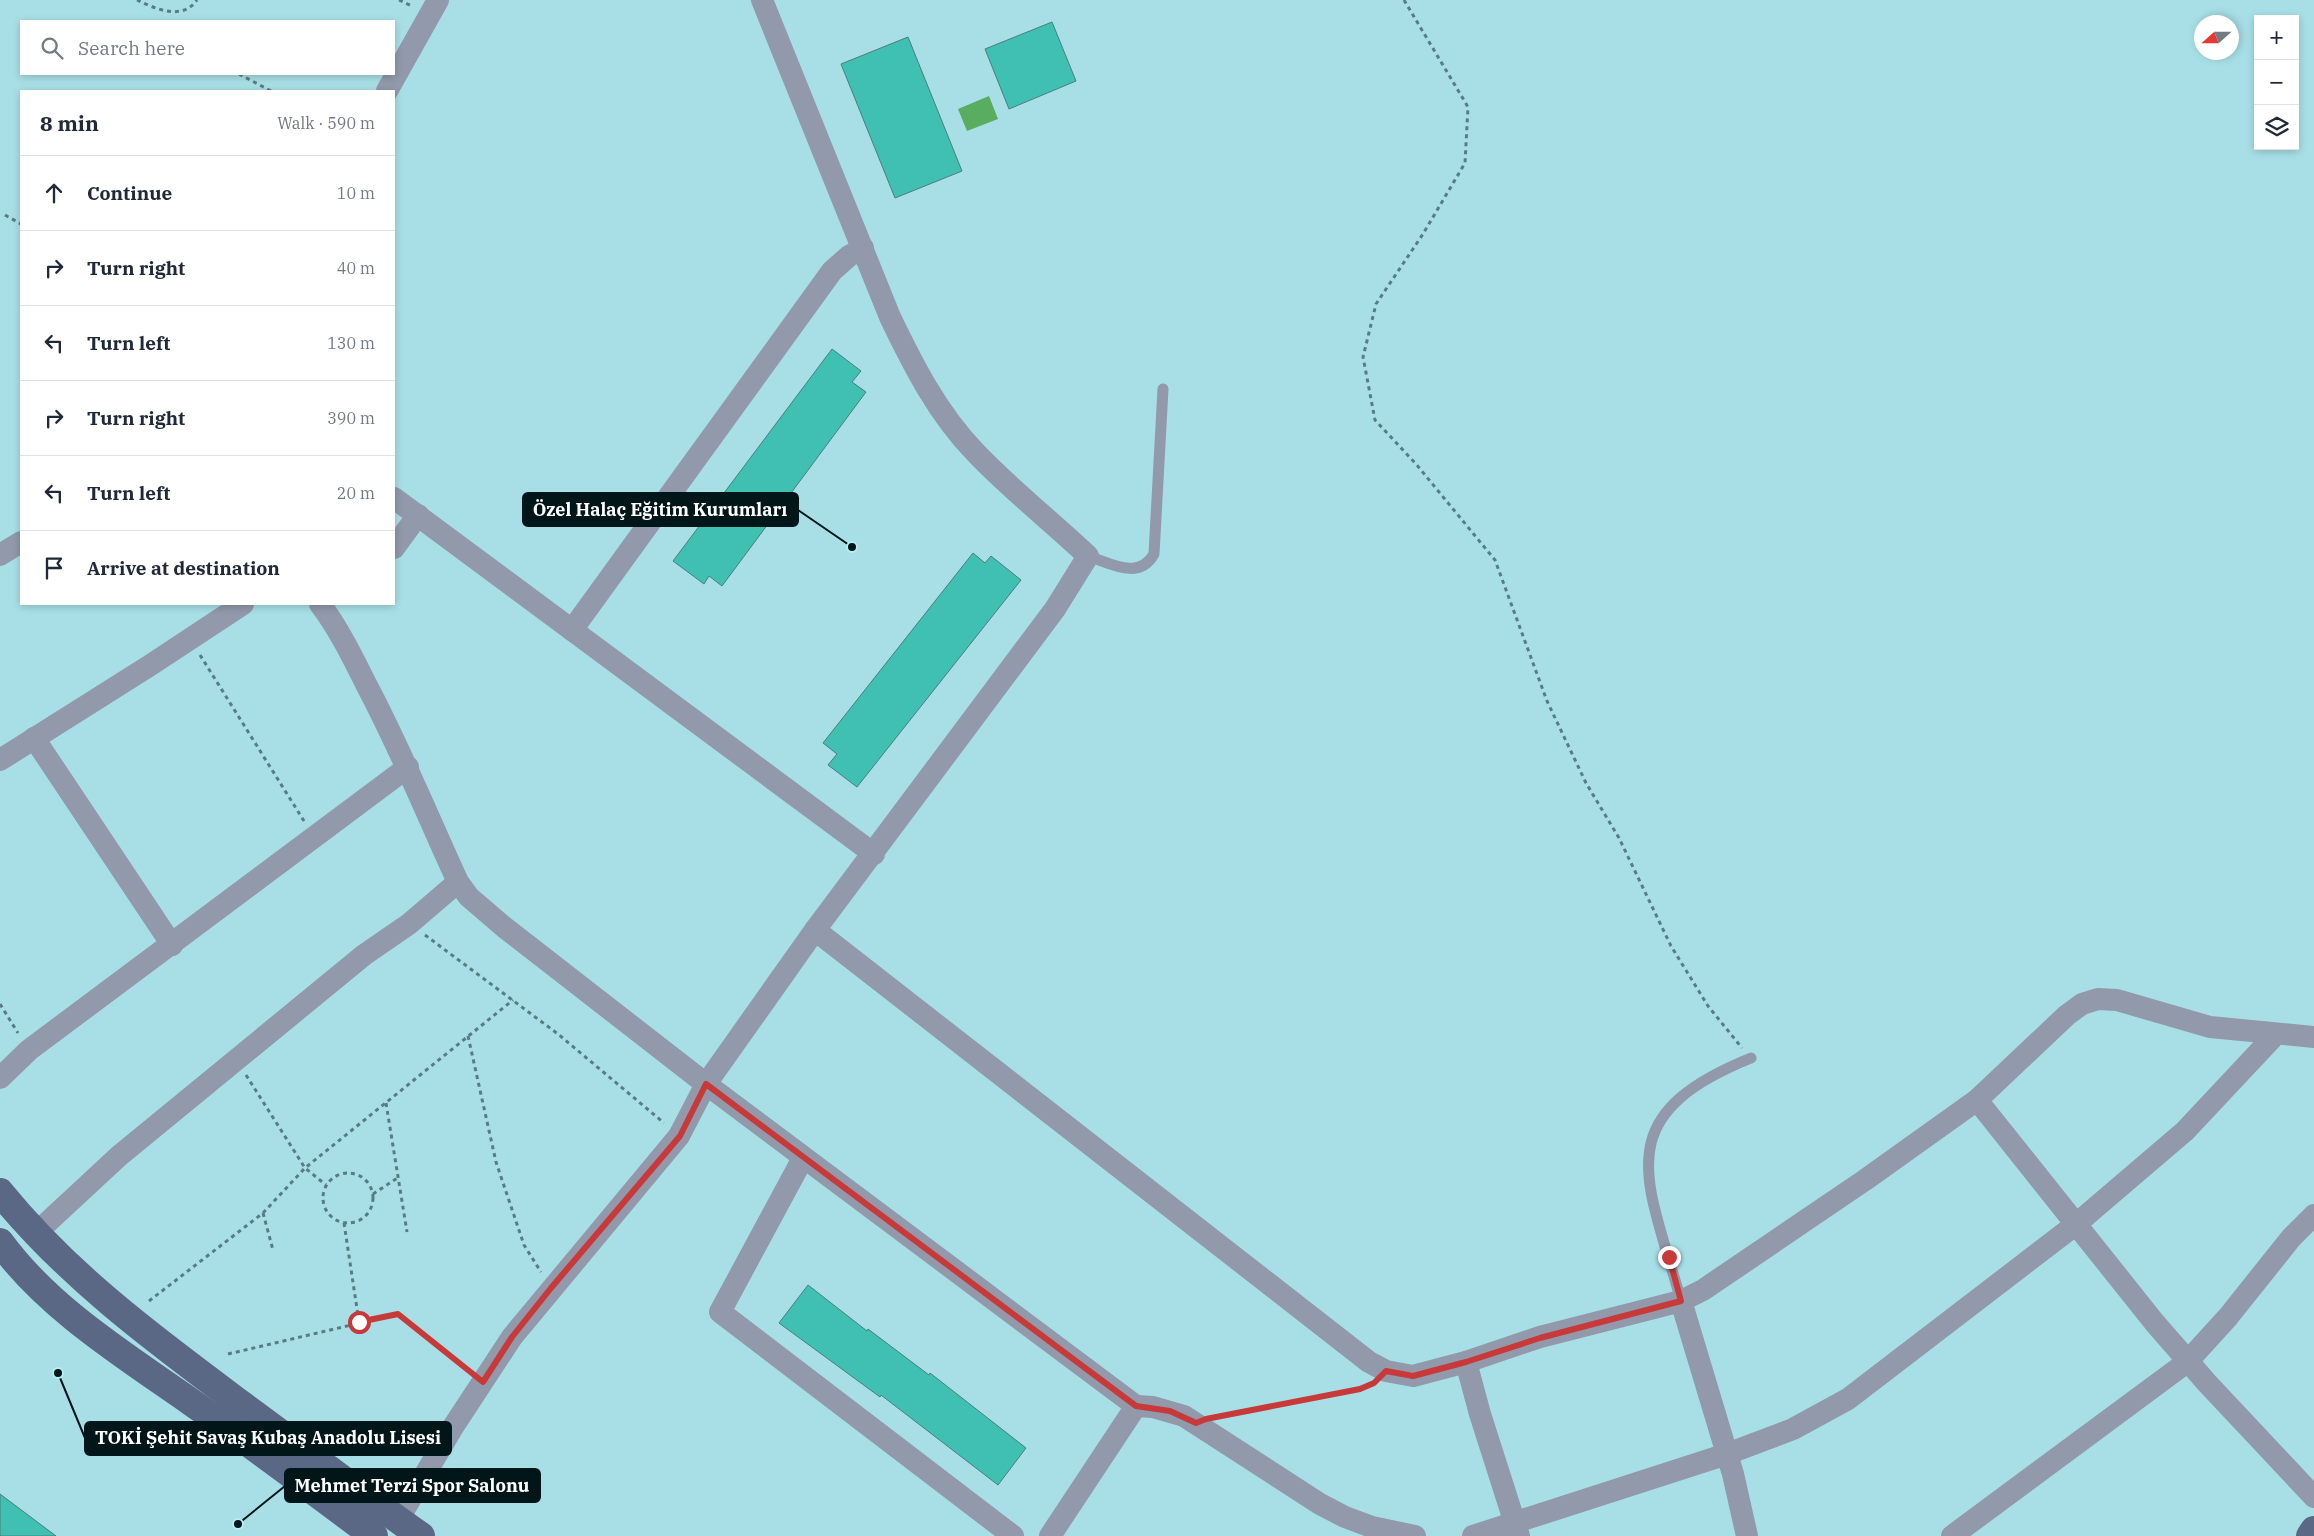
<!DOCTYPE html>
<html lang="en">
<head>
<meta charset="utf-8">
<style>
	body { margin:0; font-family:"IBM Plex Serif",serif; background:#f6f6f7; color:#1f2937 }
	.controls { position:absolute; right:15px; top:15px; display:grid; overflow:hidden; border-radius:0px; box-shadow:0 2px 8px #0003 }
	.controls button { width:45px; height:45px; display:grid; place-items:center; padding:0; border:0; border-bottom:1px solid #e0e1e3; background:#fff; color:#1f2937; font:25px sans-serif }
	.compass { position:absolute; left:2194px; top:15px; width:45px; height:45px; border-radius:50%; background:#fff; box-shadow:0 2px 8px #0003; rotate:249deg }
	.stop { position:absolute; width:15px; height:15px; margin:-11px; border:4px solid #c83939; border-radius:50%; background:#fff }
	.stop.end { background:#c83939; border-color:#fff; box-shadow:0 1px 5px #0008 }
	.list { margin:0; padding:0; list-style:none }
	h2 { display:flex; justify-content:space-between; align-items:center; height:65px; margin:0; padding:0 20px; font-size:21px }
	h2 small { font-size:16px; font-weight:400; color:#747a83 }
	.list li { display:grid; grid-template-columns:32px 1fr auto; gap:15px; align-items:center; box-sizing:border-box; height:75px; padding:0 20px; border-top:1px solid #e0e1e3 }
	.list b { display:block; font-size:19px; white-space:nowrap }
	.list em { font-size:16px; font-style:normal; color:#747a83 }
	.icon { flex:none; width:28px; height:28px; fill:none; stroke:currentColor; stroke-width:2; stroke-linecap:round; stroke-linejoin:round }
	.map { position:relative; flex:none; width:2314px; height:1536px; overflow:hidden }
	.search { position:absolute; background:#fff; box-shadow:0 2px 8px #0003; left:20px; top:20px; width:375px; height:55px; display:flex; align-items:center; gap:12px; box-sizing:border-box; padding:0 18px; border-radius:0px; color:#747a83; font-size:19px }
	.panel { position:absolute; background:#fff; box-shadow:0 2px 8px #0003; left:20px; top:90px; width:375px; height:515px; border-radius:0px }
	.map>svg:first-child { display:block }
	.water { fill:#58ad5e }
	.building { fill:#3fc0b3; stroke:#4a7f78 }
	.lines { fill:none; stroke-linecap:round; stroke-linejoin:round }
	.path { stroke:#577d82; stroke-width:3; stroke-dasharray:4 4; stroke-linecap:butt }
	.service { stroke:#9199aa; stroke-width:11 }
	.minor { stroke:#9199aa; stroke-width:22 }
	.primary { stroke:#5a6885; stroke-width:28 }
	.route { stroke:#c83939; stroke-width:6 }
	.leader { fill:none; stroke:#011618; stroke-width:2 }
	.callout-dot { fill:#011618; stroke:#b4edf3; stroke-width:2 }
	.callout { fill:#011618; stroke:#011618; stroke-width:2 }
	.callout-label { font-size:18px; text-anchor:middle; font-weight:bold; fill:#fff }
</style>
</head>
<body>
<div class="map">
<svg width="2314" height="1536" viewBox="0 0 2314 1536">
	<rect width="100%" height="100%" fill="#a8dfe6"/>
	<path class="water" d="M 989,96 L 998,119 L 967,131 L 958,109 Z"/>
	<g class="building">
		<path d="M 1052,22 L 1076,81 L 1009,109 L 985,49 Z"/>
		<path d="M 908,37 L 962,171 L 895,198 L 841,64 Z"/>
		<path d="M 832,349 L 861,371 L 852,382 L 866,392 L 722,586 L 709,576 L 704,584 L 673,561 Z"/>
		<path d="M 973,553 L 985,563 L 991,556 L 1021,580 L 857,787 L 828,765 L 837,754 L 823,743 Z"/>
		<path d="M 808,1285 L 867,1331 L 868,1329 L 929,1375 L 930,1373 L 1026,1448 L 998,1485 L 881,1395 L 880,1397 L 779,1323 Z"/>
		<path d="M 0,1494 L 56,1536 L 0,1536 Z"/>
	</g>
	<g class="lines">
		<g class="path">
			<path d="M 137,0 C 156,9 182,21 197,0"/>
			<path d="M 399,0 L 412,6"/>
			<path d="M 1404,0 L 1468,107 L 1465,163 L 1423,234 L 1376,304 L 1363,357 L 1375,420 L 1416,464 L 1495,560 L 1547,701 L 1586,783 L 1619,838 L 1671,946 L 1708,1006 L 1742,1048"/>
			<path d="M 239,74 L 271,91"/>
			<path d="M 5,215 L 21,224"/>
			<path d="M 200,655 L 304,821"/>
			<path d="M 425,935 L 558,1034 L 664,1123"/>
			<path d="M 0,1004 L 18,1033"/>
			<path d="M 468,1036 L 496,1162 L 524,1245 L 541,1272"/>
			<path d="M 246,1075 L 305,1168 L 326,1185"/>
			<path d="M 386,1103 L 407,1232"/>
			<circle cx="348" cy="1198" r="25"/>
			<path d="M 373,1194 L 399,1177"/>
			<path d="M 263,1213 L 273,1250"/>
			<path d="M 344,1223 L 359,1322"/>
			<path d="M 149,1301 L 263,1213 L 305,1168 L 513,1000"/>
			<path d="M 228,1354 L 398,1314 L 467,1369"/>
			<path d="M 1220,1416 L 1360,1389 L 1370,1384"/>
		</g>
		<g class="service">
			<path d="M 1088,556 C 1110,563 1139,581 1154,554 L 1163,389"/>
			<path d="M 1681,1301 C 1648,1180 1605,1117 1751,1058"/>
		</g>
		<g class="minor">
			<path d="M 762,0 L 890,317 C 913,365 938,414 975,452 C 1010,489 1051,521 1088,556 L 1055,609 L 815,930 L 706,1084 L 1136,1406 L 1050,1536"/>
			<path d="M 387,91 L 438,0"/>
			<path d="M 394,498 L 874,854"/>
			<path d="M 394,548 L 418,515"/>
			<path d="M 0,555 L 21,542"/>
			<path d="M 320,604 C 339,629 353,658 367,686 C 401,750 428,817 458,882 L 469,897 L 504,927 L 706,1084 L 679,1136 L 512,1337 L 453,1427 L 398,1520"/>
			<path d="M 572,630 L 832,271 L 849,256 L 863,248"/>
			<path d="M 34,738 L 172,945"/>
			<path d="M 0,760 L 149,666 L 243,604"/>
			<path d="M 815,930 L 1369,1362 L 1386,1371 L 1413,1376 L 1466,1362 L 1540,1337 L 1681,1301 L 1703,1290 L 1865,1180 L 1977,1100 L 2067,1015 L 2082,1004 L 2098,999 L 2117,1000 L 2210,1027 L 2314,1037"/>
			<path d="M 0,1078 L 29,1050 L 408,767"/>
			<path d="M 1977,1100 L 2154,1322 L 2207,1383 L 2314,1497"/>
			<path d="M 803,1158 L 720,1312 L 1013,1536"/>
			<path d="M 36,1233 L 119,1156 L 364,955 L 409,924 L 458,882"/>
			<path d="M 1681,1301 L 1733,1474 L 1747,1536"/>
			<path d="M 1466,1362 L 1480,1414 L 1519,1536"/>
			<path d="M 1136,1406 L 1153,1407 L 1184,1416 L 1320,1504 L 1345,1517 L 1372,1527 L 1415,1536"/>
			<path d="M 1473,1536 L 1727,1454 L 1793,1429 L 1848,1399 L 2075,1225 L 2185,1131 L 2276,1034"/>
			<path d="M 1952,1536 L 2187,1362 L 2228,1317 L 2291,1238 L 2314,1215"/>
		</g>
		<g class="primary">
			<path d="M 0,1192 C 68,1276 155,1340 241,1404 C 301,1448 360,1493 421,1536"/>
			<path d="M 0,1242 C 48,1308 124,1355 191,1402 C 253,1445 313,1491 374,1536"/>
			<path d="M 2310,1536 L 2314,1530"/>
		</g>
	</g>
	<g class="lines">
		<path class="route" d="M 359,1322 L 398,1314 L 483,1382 L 512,1337 L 551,1288 L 680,1136 L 706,1084 L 1136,1406 L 1170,1411 L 1196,1423 L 1206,1419 L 1360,1389 L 1374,1383 L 1386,1371 L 1413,1376 L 1466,1362 L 1540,1338 L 1681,1301 L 1669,1257"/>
	</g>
	<path class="leader" d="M852 547L798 510M58 1373L85 1438M238 1524L285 1486"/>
	<g class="callout-dot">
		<circle cx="852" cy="547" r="5"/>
		<circle cx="58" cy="1373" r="5"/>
		<circle cx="238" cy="1524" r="5"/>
	</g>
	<g class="callout">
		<rect x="523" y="493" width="275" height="33" rx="5"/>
		<rect x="85" y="1422" width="366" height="33" rx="5"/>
		<rect x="285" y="1469" width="255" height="33" rx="5"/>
	</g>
	<g class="callout-label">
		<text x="660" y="516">Özel Halaç Eğitim Kurumları</text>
		<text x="268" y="1444">TOKİ Şehit Savaş Kubaş Anadolu Lisesi</text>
		<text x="412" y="1492">Mehmet Terzi Spor Salonu</text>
	</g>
</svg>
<div class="controls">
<button>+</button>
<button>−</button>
<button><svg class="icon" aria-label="layers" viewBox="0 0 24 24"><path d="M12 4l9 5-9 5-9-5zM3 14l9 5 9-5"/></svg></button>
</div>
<svg class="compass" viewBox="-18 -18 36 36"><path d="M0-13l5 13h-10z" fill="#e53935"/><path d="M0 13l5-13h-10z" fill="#747a83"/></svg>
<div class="stop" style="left:359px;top:1322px"></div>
<div class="stop end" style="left:1669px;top:1257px"></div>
<div class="search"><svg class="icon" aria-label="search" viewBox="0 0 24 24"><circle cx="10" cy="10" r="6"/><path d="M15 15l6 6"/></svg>Search here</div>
<section class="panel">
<h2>8 min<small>Walk · 590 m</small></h2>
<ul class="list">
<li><svg class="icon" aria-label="ahead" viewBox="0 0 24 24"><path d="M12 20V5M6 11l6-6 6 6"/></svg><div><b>Continue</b></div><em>10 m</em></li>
<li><svg class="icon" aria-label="right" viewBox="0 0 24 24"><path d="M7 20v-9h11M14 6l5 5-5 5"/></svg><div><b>Turn right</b></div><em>40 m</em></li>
<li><svg class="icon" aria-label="left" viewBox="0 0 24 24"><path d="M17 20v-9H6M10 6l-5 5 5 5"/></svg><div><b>Turn left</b></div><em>130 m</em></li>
<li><svg class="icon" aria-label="right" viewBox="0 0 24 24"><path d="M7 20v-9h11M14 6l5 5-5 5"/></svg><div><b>Turn right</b></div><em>390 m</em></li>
<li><svg class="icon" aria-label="left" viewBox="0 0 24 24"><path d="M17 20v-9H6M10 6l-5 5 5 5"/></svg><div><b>Turn left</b></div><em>20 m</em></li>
<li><svg class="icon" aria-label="arrive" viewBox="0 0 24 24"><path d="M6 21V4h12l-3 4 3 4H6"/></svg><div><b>Arrive at destination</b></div></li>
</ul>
</section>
</div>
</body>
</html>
